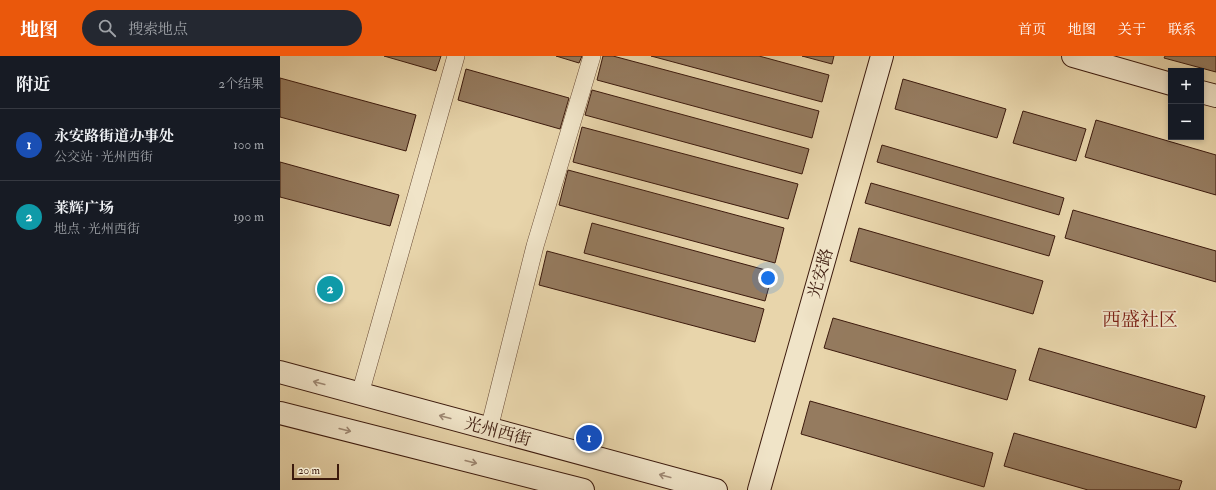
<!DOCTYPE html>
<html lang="zh">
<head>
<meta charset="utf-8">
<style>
	body { margin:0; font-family:"IM FELL Double Pica","Noto Serif SC",serif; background:#242831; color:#f1f3f6 }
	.controls { position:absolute; right:12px; top:12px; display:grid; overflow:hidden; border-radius:0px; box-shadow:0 2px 6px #0003 }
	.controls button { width:36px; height:36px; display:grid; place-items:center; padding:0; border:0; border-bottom:1px solid #363941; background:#171b24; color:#f1f3f6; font:20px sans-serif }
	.scale { position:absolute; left:12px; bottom:10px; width:47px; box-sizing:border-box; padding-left:4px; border:2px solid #3c1a0d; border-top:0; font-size:11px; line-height:14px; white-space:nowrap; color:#3c1a0d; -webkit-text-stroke:3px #f0e4c8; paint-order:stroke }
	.you { position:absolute; left:488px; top:222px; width:14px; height:14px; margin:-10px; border:3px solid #fff; border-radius:50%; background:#1a73e8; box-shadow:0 0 0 6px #1a73e833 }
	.badge { display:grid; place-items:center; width:26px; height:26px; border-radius:50%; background:#ea580c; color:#fff; font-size:13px; font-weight:700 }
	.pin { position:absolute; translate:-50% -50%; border:2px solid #fff; box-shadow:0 1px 4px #0006 }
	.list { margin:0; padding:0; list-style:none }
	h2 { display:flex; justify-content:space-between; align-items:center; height:52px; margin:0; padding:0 16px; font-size:17px }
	h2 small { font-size:13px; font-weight:400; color:#9ea1a6 }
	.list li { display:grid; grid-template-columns:26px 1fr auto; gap:12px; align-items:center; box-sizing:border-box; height:72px; padding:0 16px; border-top:1px solid #363941 }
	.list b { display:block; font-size:15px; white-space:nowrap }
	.list p { margin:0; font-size:13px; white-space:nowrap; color:#9ea1a6 }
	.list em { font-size:13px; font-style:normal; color:#9ea1a6 }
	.icon { flex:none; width:22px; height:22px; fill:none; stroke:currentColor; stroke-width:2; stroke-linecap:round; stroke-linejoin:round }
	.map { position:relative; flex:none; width:936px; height:434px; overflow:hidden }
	header { display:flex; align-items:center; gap:24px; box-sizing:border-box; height:56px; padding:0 20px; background:#ea580c; color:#fff }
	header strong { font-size:19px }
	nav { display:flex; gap:22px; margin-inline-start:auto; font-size:14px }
	.search { width:280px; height:36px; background:#242831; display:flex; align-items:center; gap:10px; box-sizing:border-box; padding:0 14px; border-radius:22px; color:#9ea1a6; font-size:15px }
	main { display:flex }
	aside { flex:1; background:#171b24 }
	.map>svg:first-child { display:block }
	.building { fill:#957b5f; stroke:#3c1a0d }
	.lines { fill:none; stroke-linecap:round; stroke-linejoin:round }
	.street-casing { stroke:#674934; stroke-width:18 }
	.secondary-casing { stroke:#3c1a0d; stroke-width:24 }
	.street { stroke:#f0e4c8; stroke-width:17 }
	.secondary { stroke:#f0e4c8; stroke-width:22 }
	.oneway { stroke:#9f8974 }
	.labels { text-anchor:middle; stroke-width:3.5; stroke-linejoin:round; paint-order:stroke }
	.street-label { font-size:17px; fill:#3c1a0d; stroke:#f0e4c8 }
	.quarter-label { font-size:19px; fill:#7a1f14; stroke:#f0e4c8 }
</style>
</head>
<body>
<header>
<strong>地图</strong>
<div class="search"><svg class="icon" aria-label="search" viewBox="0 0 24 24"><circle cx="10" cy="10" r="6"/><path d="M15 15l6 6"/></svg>搜索地点</div>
<nav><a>首页</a><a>地图</a><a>关于</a><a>联系</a></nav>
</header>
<main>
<aside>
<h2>附近<small>2个结果</small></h2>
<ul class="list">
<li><span class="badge" style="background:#1a4fb4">1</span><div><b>永安路街道办事处</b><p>公交站 · 光州西街</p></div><em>100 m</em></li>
<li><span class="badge" style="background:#0f9aa8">2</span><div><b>莱辉广场</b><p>地点 · 光州西街</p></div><em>190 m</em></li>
</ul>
</aside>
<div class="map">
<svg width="936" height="434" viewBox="0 0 936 434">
	<rect width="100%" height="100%" fill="#e8d5ab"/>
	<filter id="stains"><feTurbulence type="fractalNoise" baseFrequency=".005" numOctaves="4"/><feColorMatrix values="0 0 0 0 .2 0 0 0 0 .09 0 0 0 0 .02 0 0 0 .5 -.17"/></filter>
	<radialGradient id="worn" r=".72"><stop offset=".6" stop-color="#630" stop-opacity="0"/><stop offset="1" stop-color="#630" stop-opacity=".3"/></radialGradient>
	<g class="building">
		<path d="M 104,0 L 161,0 L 156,15 Z"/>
		<path d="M 276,0 L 302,0 L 299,7 Z"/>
		<path d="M 323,0 L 333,0 L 539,55 L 532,82 L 317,24 Z"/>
		<path d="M 371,0 L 479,0 L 549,19 L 542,46 Z"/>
		<path d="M 522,0 L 554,0 L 552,8 Z"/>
		<path d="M 885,0 L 936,0 L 936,16 L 884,2 Z"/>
		<path d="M 186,13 L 289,42 L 280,73 L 178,44 Z"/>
		<path d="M 0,22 L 136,59 L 126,95 L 0,61 Z"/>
		<path d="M 623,23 L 726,53 L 717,82 L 615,53 Z"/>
		<path d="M 312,34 L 529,93 L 522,118 L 305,59 Z"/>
		<path d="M 743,55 L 806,73 L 796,105 L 733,87 Z"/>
		<path d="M 816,64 L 936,99 L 936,139 L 805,101 Z"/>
		<path d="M 302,71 L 518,128 L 508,163 L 293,106 Z"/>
		<path d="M 602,89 L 784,142 L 779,159 L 597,106 Z"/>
		<path d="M 0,106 L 119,139 L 110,170 L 0,141 Z"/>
		<path d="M 288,114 L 504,172 L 495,207 L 279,149 Z"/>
		<path d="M 591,127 L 775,180 L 769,200 L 585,147 Z"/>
		<path d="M 793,154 L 936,195 L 936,226 L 785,182 Z"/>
		<path d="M 312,167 L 493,216 L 485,245 L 304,197 Z"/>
		<path d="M 579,172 L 763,225 L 753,258 L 570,205 Z"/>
		<path d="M 267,195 L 484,253 L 475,286 L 259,229 Z"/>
		<path d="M 553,262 L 736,314 L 727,344 L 544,292 Z"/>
		<path d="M 759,292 L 925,340 L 916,372 L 749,324 Z"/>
		<path d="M 530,345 L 713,397 L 704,431 L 521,378 Z"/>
		<path d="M 734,377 L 902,425 L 899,434 L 808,434 L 724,410 Z"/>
	</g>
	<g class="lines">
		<defs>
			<g id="street">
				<path d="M 80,338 L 176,0"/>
				<path d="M 209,373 L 255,190 L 312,0"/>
			</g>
			<g id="secondary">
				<path d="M 793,0 L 891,28"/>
				<path d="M 921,36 L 936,40"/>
				<path d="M 0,316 L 436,434"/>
				<path d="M 0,357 L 303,434"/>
				<path d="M 479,434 L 602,0"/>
			</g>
		</defs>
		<use href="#street" class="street-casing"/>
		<use href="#secondary" class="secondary-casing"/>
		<use href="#street" class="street"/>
		<use href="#secondary" class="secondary"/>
	</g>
	<defs><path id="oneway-shaft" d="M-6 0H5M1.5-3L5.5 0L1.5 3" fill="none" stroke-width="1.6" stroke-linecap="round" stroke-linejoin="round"/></defs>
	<g class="oneway">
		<use href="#oneway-shaft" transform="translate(39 327) rotate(-165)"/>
		<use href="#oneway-shaft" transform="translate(165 361) rotate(-165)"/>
		<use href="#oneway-shaft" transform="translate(65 374) rotate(14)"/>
		<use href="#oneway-shaft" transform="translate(191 406) rotate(14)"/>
		<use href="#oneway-shaft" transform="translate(385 420) rotate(-165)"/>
	</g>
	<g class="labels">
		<g class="street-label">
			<text transform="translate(540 217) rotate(-74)" y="6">光安路</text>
			<text transform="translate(218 375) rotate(15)" y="6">光州西街</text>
		</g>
		<g class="quarter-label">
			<text x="860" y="270">西盛社区</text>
		</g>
	</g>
	<rect width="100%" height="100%" filter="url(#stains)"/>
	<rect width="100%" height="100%" fill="url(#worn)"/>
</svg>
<div class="controls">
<button>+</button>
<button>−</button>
</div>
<div class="scale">20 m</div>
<div class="you"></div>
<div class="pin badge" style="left:309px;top:382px;background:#1a4fb4">1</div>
<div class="pin badge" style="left:50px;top:233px;background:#0f9aa8">2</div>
</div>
</main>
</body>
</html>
